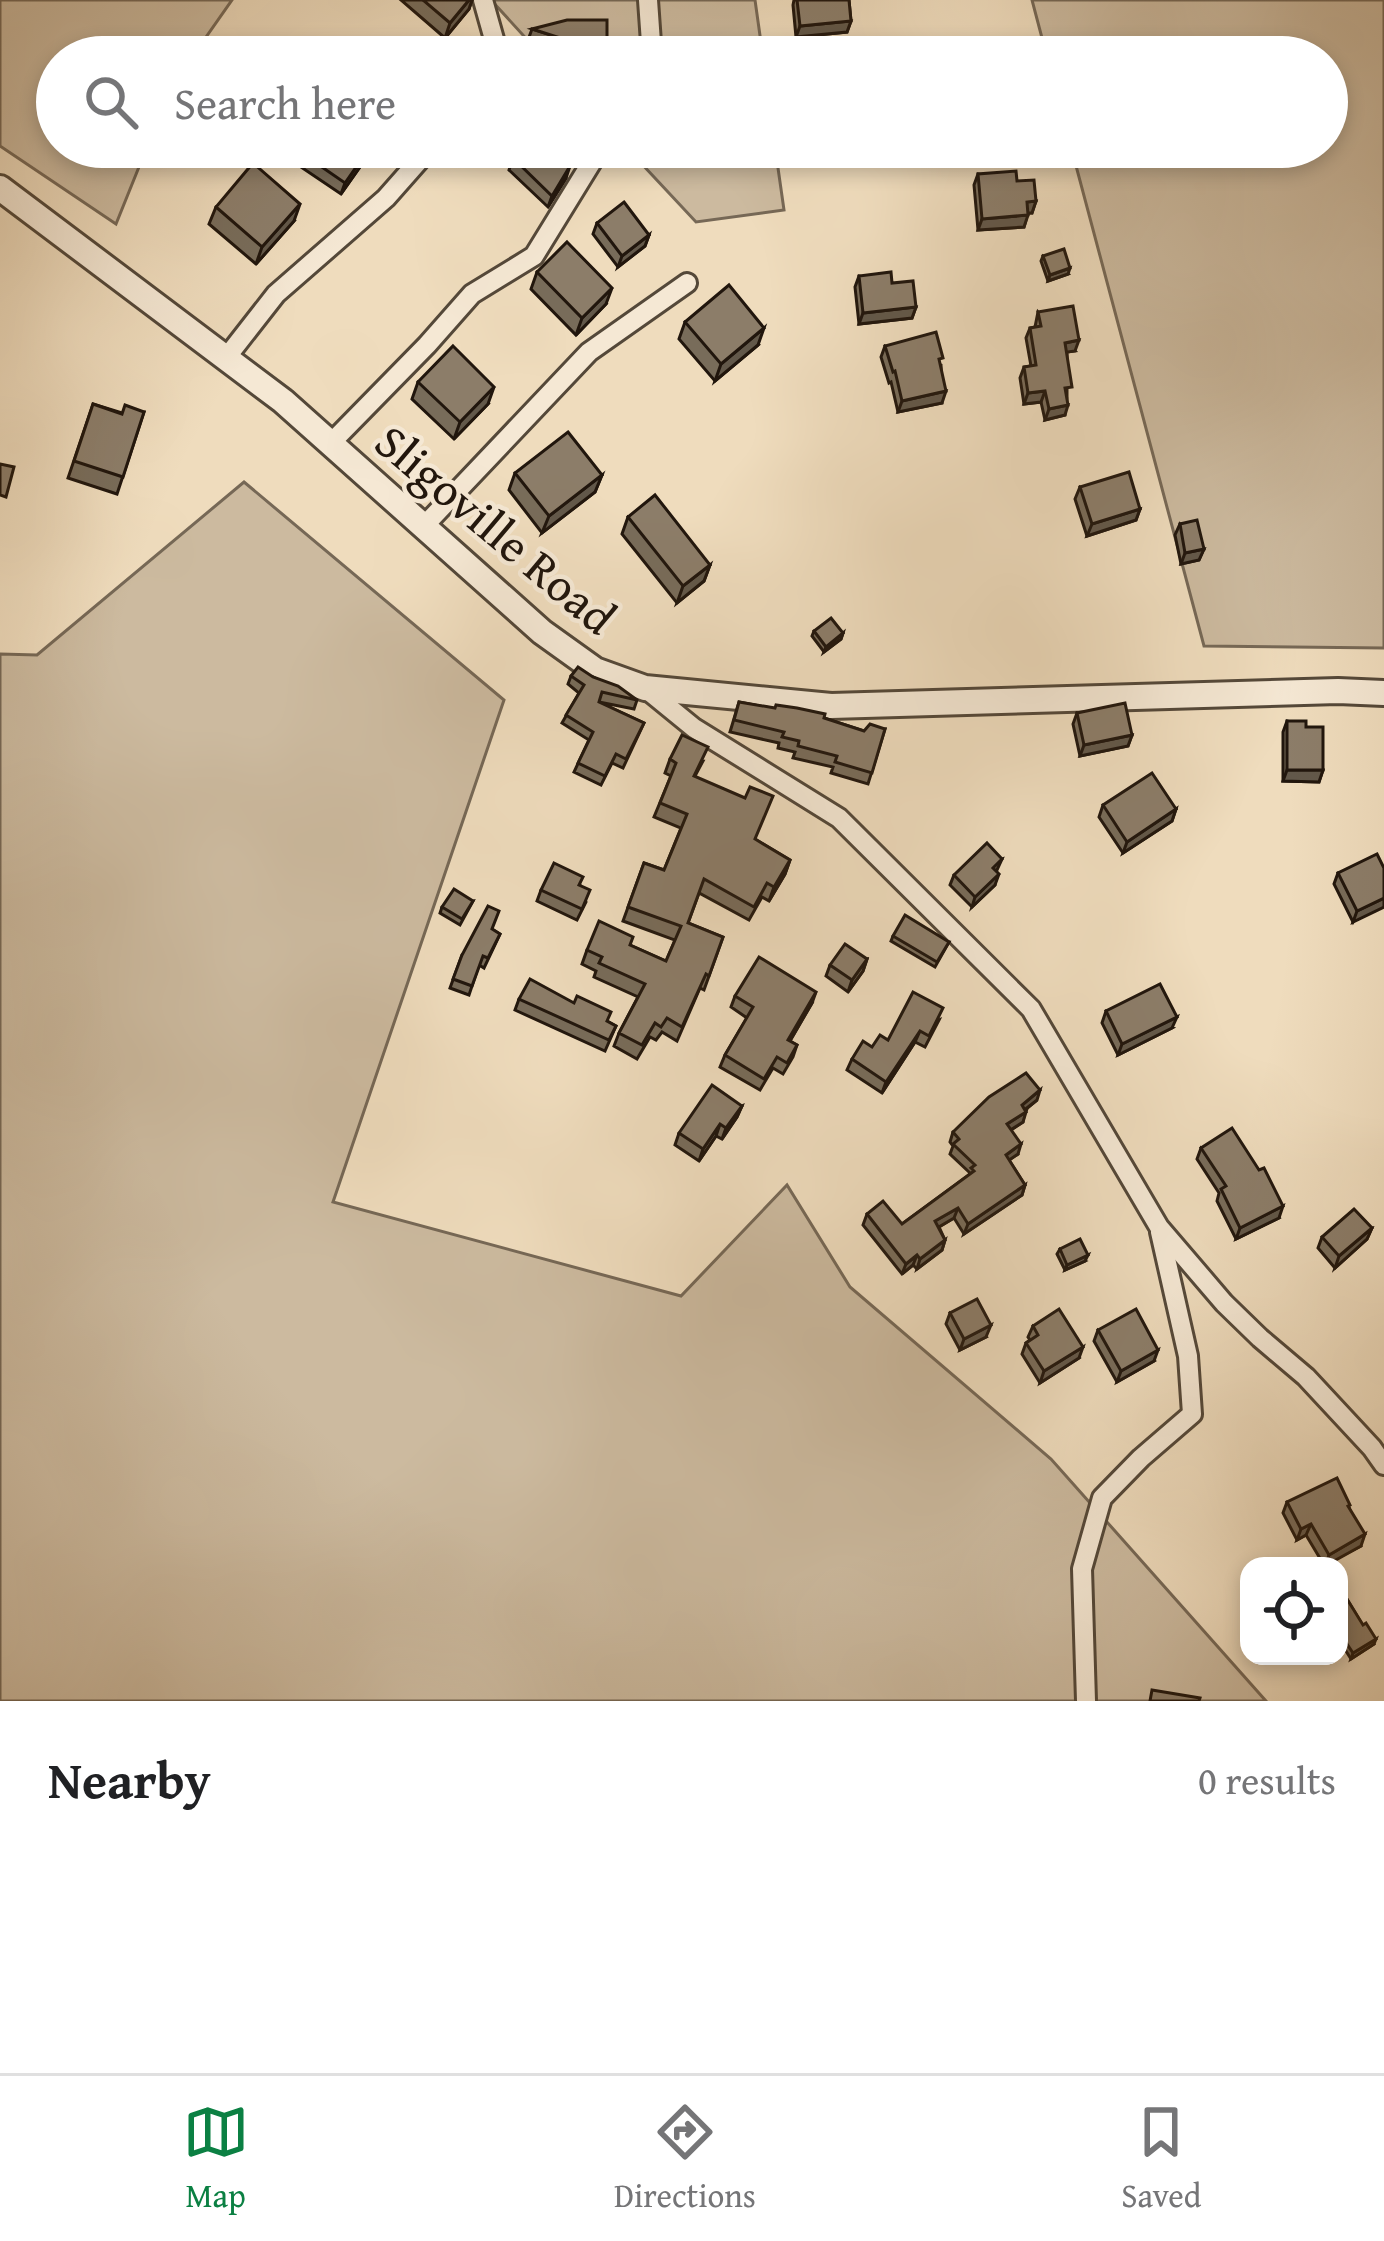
<!DOCTYPE html>
<html lang="en">
<head>
<meta charset="utf-8">
<style>
	body { margin:0; font-family:"Gentium Book Plus",serif; background:#f6f6f6; color:#202124 }
	.controls { position:absolute; right:36px; bottom:36px; display:grid; overflow:hidden; border-radius:24px; box-shadow:0 6px 18px #0003 }
	.controls button { width:108px; height:108px; display:grid; place-items:center; padding:0; border:0; border-bottom:3px solid #e0e0e0; background:#fff; color:#202124; font:60px sans-serif }
	.list { margin:0; padding:0; list-style:none }
	h2 { display:flex; justify-content:space-between; align-items:center; height:156px; margin:0; padding:0 48px; font-size:51px }
	h2 small { font-size:39px; font-weight:400; color:#757577 }
	.icon { flex:none; width:66px; height:66px; fill:none; stroke:currentColor; stroke-width:2; stroke-linecap:round; stroke-linejoin:round }
	.map { position:relative; flex:none; width:1384px; height:1701px; overflow:hidden }
	.search { position:absolute; background:#fff; box-shadow:0 6px 18px #0003; left:36px; right:36px; top:36px; height:132px; display:flex; align-items:center; gap:30px; box-sizing:border-box; padding:0 42px; border-radius:66px; color:#757577; font-size:45px }
	.sheet { height:372px; background:#fff }
	nav { display:flex; justify-content:space-around; align-items:center; box-sizing:border-box; height:168px; border-top:3px solid #e0e0e0; background:#fff; font-size:33px; color:#757577 }
	nav a { display:grid; justify-items:center; gap:6px }
	nav .on { color:#0b8043 }
	.map>svg:first-child { display:block }
	.green { fill:#ccba9f; stroke:#766856; stroke-width:3 }
	.lines { fill:none; stroke-linecap:round; stroke-linejoin:round }
	.minor-casing { stroke:#544839; stroke-width:24 }
	.tertiary-casing { stroke:#544839; stroke-width:30 }
	.minor { stroke:#f5e8d4; stroke-width:18 }
	.tertiary { stroke:#f5e8d4; stroke-width:24 }
	.wall { fill:#786c5a; stroke:#21160d; stroke-width:3 }
	.shaded-wall { fill:#62584a; stroke:#21160d; stroke-width:3 }
	.building { fill:#8c7d69; stroke:#21160d; stroke-width:3 }
	.labels { text-anchor:middle; stroke-width:9; stroke-linejoin:round; paint-order:stroke }
	.street-label { font-size:48px; fill:#21160d; stroke:#f5e8d4 }
</style>
</head>
<body>
<div class="map">
<svg width="1384" height="1701" viewBox="0 0 1384 1701">
	<rect width="100%" height="100%" fill="#efdcbd"/>
	<filter id="stains"><feTurbulence type="fractalNoise" baseFrequency=".00167" numOctaves="4"/><feColorMatrix values="0 0 0 0 .2 0 0 0 0 .09 0 0 0 0 .02 0 0 0 .5 -.17"/></filter>
	<radialGradient id="worn" r=".72"><stop offset=".6" stop-color="#630" stop-opacity="0"/><stop offset="1" stop-color="#630" stop-opacity=".3"/></radialGradient>
	<g class="green">
		<path d="M 0,0 L 232,0 L 192,57 L 57,57 L 57,147 L 147,147 L 116,224 L 0,146 Z"/>
		<path d="M 491,0 L 755,0 L 763,57 L 543,57 Z"/>
		<path d="M 1032,0 L 1384,0 L 1384,648 L 1204,646 L 1071,147 L 1327,147 L 1327,57 L 1047,57 Z"/>
		<path d="M 626,147 L 775,147 L 784,210 L 696,222 Z"/>
		<path d="M 244,482 L 504,700 L 333,1202 L 681,1296 L 787,1185 L 850,1287 L 1051,1459 L 1266,1701 L 0,1701 L 0,654 L 37,655 Z"/>
	</g>
	<g class="lines">
		<defs>
			<g id="minor">
				<path d="M 483,0 L 499,57"/>
				<path d="M 648,0 L 652,57"/>
				<path d="M 226,358 L 276,294 L 386,198 L 431,147"/>
				<path d="M 331,443 L 427,345 L 472,294 L 534,256 L 601,147"/>
				<path d="M 424,526 L 589,352 L 687,283"/>
				<path d="M 645,688 L 694,728 L 839,818 L 1031,1009 L 1159,1227 L 1224,1303 L 1260,1338 L 1306,1377 L 1372,1448 L 1384,1465"/>
				<path d="M 1086,1701 L 1082,1569 L 1102,1498 L 1141,1458 L 1192,1414 L 1188,1356 L 1160,1232"/>
			</g>
			<path id="tertiary" d="M 0,188 L 283,401 L 542,632 L 595,670 L 645,688 L 831,706 L 1338,691 L 1384,693"/>
		</defs>
		<use href="#minor" class="minor-casing"/>
		<use href="#tertiary" class="tertiary-casing"/>
		<use href="#minor" class="minor"/>
		<use href="#tertiary" class="tertiary"/>
	</g>
	<g class="wall">
		<path d="M 401,0 L 472,0 L 469,9 L 445,38 Z"/>
		<path d="M 794,0 L 849,0 L 851,21 L 847,32 L 796,37 L 793,5 Z"/>
		<path d="M 532,29 L 607,53 L 605,57 L 581,57 L 528,40 Z"/>
		<path d="M 374,147 L 341,194 L 298,165 L 303,154 Z"/>
		<path d="M 575,147 L 565,162 L 566,178 L 548,207 L 509,170 L 513,158 Z"/>
		<path d="M 978,174 L 1017,181 L 1036,201 L 1032,213 L 1028,213 L 1024,227 L 978,230 L 974,185 Z"/>
		<path d="M 216,207 L 294,221 L 256,264 L 209,224 Z"/>
		<path d="M 597,223 L 649,235 L 645,246 L 618,267 L 593,234 Z"/>
		<path d="M 1043,256 L 1068,274 L 1048,281 L 1041,261 Z"/>
		<path d="M 537,272 L 606,304 L 576,335 L 531,289 Z"/>
		<path d="M 859,276 L 892,283 L 916,307 L 912,318 L 859,324 L 855,287 Z"/>
		<path d="M 1038,312 L 1075,351 L 1067,352 L 1067,398 L 1065,415 L 1045,420 L 1041,402 L 1024,404 L 1020,378 L 1024,367 L 1031,366 L 1026,338 L 1030,328 L 1035,327 Z"/>
		<path d="M 685,322 L 758,345 L 715,381 L 679,339 Z"/>
		<path d="M 885,346 L 941,365 L 942,403 L 898,412 L 891,382 L 889,383 L 881,357 Z"/>
		<path d="M 418,382 L 488,404 L 454,439 L 412,399 Z"/>
		<path d="M 93,404 L 122,413 L 144,412 L 117,494 L 68,478 Z"/>
		<path d="M 515,473 L 602,475 L 595,492 L 542,533 L 509,490 Z"/>
		<path d="M 1080,487 L 1140,509 L 1136,520 L 1087,536 L 1075,499 Z"/>
		<path d="M 628,517 L 710,565 L 704,581 L 677,603 L 622,534 Z"/>
		<path d="M 1180,524 L 1204,549 L 1199,560 L 1181,564 L 1175,535 Z"/>
		<path d="M 814,631 L 843,633 L 841,639 L 824,652 L 812,636 Z"/>
		<path d="M 571,676 L 593,677 L 637,700 L 634,709 L 599,702 L 644,723 L 623,768 L 612,763 L 601,785 L 574,772 L 589,740 L 562,723 L 579,693 L 568,684 Z"/>
		<path d="M 739,702 L 824,718 L 864,731 L 885,729 L 868,784 L 831,773 L 833,767 L 793,758 L 795,752 L 778,748 L 779,743 L 730,732 Z"/>
		<path d="M 1077,713 L 1132,735 L 1128,746 L 1080,756 L 1073,724 Z"/>
		<path d="M 1287,721 L 1306,727 L 1323,770 L 1319,782 L 1283,781 L 1283,732 Z"/>
		<path d="M 670,759 L 703,761 L 695,776 L 755,839 L 790,860 L 785,874 L 769,901 L 762,897 L 749,920 L 699,893 L 688,923 L 723,937 L 704,990 L 700,988 L 677,1041 L 662,1032 L 656,1040 L 650,1037 L 637,1059 L 614,1046 L 619,1033 L 638,997 L 594,977 L 596,971 L 582,964 L 587,950 L 630,945 L 666,961 L 675,940 L 623,921 L 644,863 L 664,870 L 681,828 L 654,817 L 671,776 L 665,773 Z"/>
		<path d="M 1103,805 L 1176,809 L 1172,821 L 1123,853 L 1099,817 Z"/>
		<path d="M 1002,859 L 996,872 L 995,885 L 972,907 L 950,885 L 954,875 Z"/>
		<path d="M 1384,868 L 1353,922 L 1334,884 L 1338,873 Z"/>
		<path d="M 580,885 L 586,902 L 577,920 L 537,901 L 541,890 Z"/>
		<path d="M 473,901 L 460,925 L 440,913 L 442,907 Z"/>
		<path d="M 492,929 L 500,934 L 484,968 L 479,965 L 469,995 L 450,988 L 462,955 Z"/>
		<path d="M 893,936 L 949,942 L 935,967 L 891,941 Z"/>
		<path d="M 867,959 L 863,971 L 848,992 L 826,976 L 830,965 Z"/>
		<path d="M 735,996 L 812,1003 L 790,1041 L 797,1045 L 793,1057 L 783,1074 L 773,1068 L 760,1090 L 720,1067 L 725,1055 L 747,1018 L 731,1007 Z"/>
		<path d="M 519,999 L 574,1003 L 616,1026 L 605,1051 L 515,1010 Z"/>
		<path d="M 1106,1011 L 1172,1028 L 1118,1055 L 1102,1023 Z"/>
		<path d="M 939,1020 L 925,1047 L 915,1042 L 882,1093 L 847,1070 L 852,1059 L 872,1047 Z"/>
		<path d="M 1037,1100 L 1025,1110 L 1023,1122 L 1011,1130 L 1018,1154 L 1009,1160 L 1025,1185 L 1022,1195 L 964,1234 L 954,1218 L 939,1227 L 945,1240 L 942,1250 L 917,1269 L 913,1265 L 902,1274 L 863,1225 L 867,1214 L 902,1224 L 969,1175 L 970,1173 L 950,1154 L 953,1146 L 950,1142 L 953,1132 Z"/>
		<path d="M 742,1106 L 737,1117 L 722,1139 L 716,1136 L 699,1161 L 675,1145 L 679,1133 Z"/>
		<path d="M 1201,1148 L 1279,1218 L 1236,1239 L 1217,1201 L 1219,1193 L 1197,1159 Z"/>
		<path d="M 1372,1228 L 1367,1239 L 1335,1268 L 1318,1248 L 1322,1237 Z"/>
		<path d="M 1060,1249 L 1085,1261 L 1065,1270 L 1057,1254 Z"/>
		<path d="M 950,1313 L 986,1337 L 960,1350 L 946,1324 Z"/>
		<path d="M 1033,1326 L 1079,1358 L 1040,1383 L 1022,1354 L 1026,1343 L 1030,1340 L 1028,1337 Z"/>
		<path d="M 1098,1330 L 1154,1361 L 1117,1382 L 1094,1341 Z"/>
		<path d="M 1287,1502 L 1349,1507 L 1361,1546 L 1324,1565 L 1306,1535 L 1297,1540 L 1283,1513 Z"/>
		<path d="M 1339,1586 L 1374,1644 L 1351,1659 L 1339,1640 Z"/>
	</g>
	<g class="shaded-wall">
		<path d="M 469,0 L 472,0 L 469,9 L 445,38 L 450,23 Z"/>
		<path d="M 851,21 L 847,32 L 796,37 L 800,26 Z"/>
		<path d="M 370,147 L 374,147 L 341,194 L 345,183 Z"/>
		<path d="M 570,166 L 566,178 L 548,207 L 552,196 Z"/>
		<path d="M 1036,201 L 1032,213 L 1023,213 L 1027,202 Z"/>
		<path d="M 300,204 L 294,221 L 256,264 L 262,247 Z"/>
		<path d="M 1028,215 L 1024,227 L 978,230 L 982,219 Z"/>
		<path d="M 649,235 L 645,246 L 618,267 L 622,256 Z"/>
		<path d="M 1070,268 L 1068,274 L 1048,281 L 1050,275 Z"/>
		<path d="M 612,288 L 606,304 L 576,335 L 582,318 Z"/>
		<path d="M 916,307 L 912,318 L 859,324 L 863,313 Z"/>
		<path d="M 764,328 L 758,345 L 715,381 L 721,364 Z"/>
		<path d="M 1079,340 L 1075,351 L 1061,353 L 1065,343 Z"/>
		<path d="M 494,387 L 488,404 L 454,439 L 460,422 Z"/>
		<path d="M 946,391 L 942,403 L 898,412 L 902,401 Z"/>
		<path d="M 1045,391 L 1041,402 L 1024,404 L 1028,393 Z"/>
		<path d="M 1068,405 L 1065,415 L 1045,420 L 1049,409 Z"/>
		<path d="M 602,475 L 595,492 L 542,533 L 549,516 Z"/>
		<path d="M 1140,509 L 1136,520 L 1087,536 L 1092,524 Z"/>
		<path d="M 1204,549 L 1199,560 L 1181,564 L 1185,553 Z"/>
		<path d="M 710,565 L 704,581 L 677,603 L 683,586 Z"/>
		<path d="M 843,633 L 841,639 L 824,652 L 826,647 Z"/>
		<path d="M 1132,735 L 1128,746 L 1080,756 L 1084,745 Z"/>
		<path d="M 1287,770 L 1323,770 L 1319,782 L 1283,781 Z"/>
		<path d="M 1176,809 L 1172,821 L 1123,853 L 1127,842 Z"/>
		<path d="M 790,860 L 785,874 L 769,901 L 774,887 Z"/>
		<path d="M 999,874 L 995,885 L 972,907 L 975,897 Z"/>
		<path d="M 1384,898 L 1384,907 L 1353,922 L 1357,911 Z"/>
		<path d="M 867,959 L 863,971 L 848,992 L 852,980 Z"/>
		<path d="M 816,992 L 812,1003 L 784,1051 L 788,1040 Z"/>
		<path d="M 1177,1017 L 1172,1028 L 1118,1055 L 1122,1044 Z"/>
		<path d="M 920,1031 L 915,1042 L 882,1093 L 886,1082 Z"/>
		<path d="M 1040,1090 L 1037,1100 L 1018,1115 L 1022,1105 Z"/>
		<path d="M 742,1106 L 737,1117 L 722,1139 L 726,1128 Z"/>
		<path d="M 1026,1112 L 1023,1122 L 1004,1134 L 1007,1124 Z"/>
		<path d="M 720,1124 L 716,1136 L 699,1161 L 703,1149 Z"/>
		<path d="M 1021,1144 L 1018,1154 L 1002,1165 L 1006,1155 Z"/>
		<path d="M 1025,1185 L 1022,1195 L 964,1234 L 968,1224 Z"/>
		<path d="M 1283,1206 L 1279,1218 L 1236,1239 L 1240,1228 Z"/>
		<path d="M 958,1208 L 954,1218 L 932,1231 L 935,1221 Z"/>
		<path d="M 1372,1228 L 1367,1239 L 1335,1268 L 1339,1256 Z"/>
		<path d="M 945,1240 L 942,1250 L 917,1269 L 920,1259 Z"/>
		<path d="M 917,1255 L 913,1265 L 902,1274 L 906,1264 Z"/>
		<path d="M 1088,1255 L 1085,1261 L 1065,1270 L 1067,1265 Z"/>
		<path d="M 991,1325 L 986,1337 L 960,1350 L 964,1339 Z"/>
		<path d="M 1083,1347 L 1079,1358 L 1040,1383 L 1044,1371 Z"/>
		<path d="M 1158,1350 L 1154,1361 L 1117,1382 L 1121,1371 Z"/>
		<path d="M 1311,1524 L 1306,1535 L 1297,1540 L 1301,1529 Z"/>
		<path d="M 1365,1534 L 1361,1546 L 1325,1566 L 1329,1555 Z"/>
		<path d="M 1376,1639 L 1374,1644 L 1351,1659 L 1353,1653 Z"/>
	</g>
	<g class="building">
		<path d="M 423,0 L 469,0 L 450,23 Z"/>
		<path d="M 797,0 L 849,0 L 851,21 L 800,26 Z"/>
		<path d="M 567,20 L 607,20 L 607,53 L 532,29 Z"/>
		<path d="M 307,147 L 370,147 L 345,183 L 303,154 Z"/>
		<path d="M 524,147 L 572,147 L 564,160 L 570,166 L 552,196 L 513,158 Z"/>
		<path d="M 253,163 L 300,204 L 262,247 L 216,207 Z"/>
		<path d="M 1016,171 L 1017,181 L 1034,180 L 1036,201 L 1027,202 L 1028,215 L 982,219 L 978,174 Z"/>
		<path d="M 624,202 L 649,235 L 622,256 L 597,223 Z"/>
		<path d="M 567,242 L 612,288 L 582,318 L 537,272 Z"/>
		<path d="M 1064,249 L 1070,268 L 1050,275 L 1043,256 Z"/>
		<path d="M 891,272 L 892,283 L 913,281 L 916,307 L 863,313 L 859,276 Z"/>
		<path d="M 729,285 L 764,328 L 721,364 L 685,322 Z"/>
		<path d="M 1073,306 L 1079,340 L 1065,343 L 1072,387 L 1065,388 L 1068,405 L 1049,409 L 1045,391 L 1028,393 L 1024,367 L 1036,365 L 1030,328 L 1041,326 L 1038,312 Z"/>
		<path d="M 936,332 L 943,358 L 939,359 L 946,391 L 902,401 L 895,371 L 893,372 L 885,346 Z"/>
		<path d="M 453,346 L 494,387 L 460,422 L 418,382 Z"/>
		<path d="M 93,404 L 122,414 L 125,405 L 144,412 L 123,477 L 74,461 Z"/>
		<path d="M 568,432 L 602,475 L 549,516 L 515,473 Z"/>
		<path d="M 0,464 L 14,467 L 6,497 L 0,495 Z"/>
		<path d="M 1129,472 L 1140,509 L 1092,524 L 1080,487 Z"/>
		<path d="M 655,495 L 710,565 L 683,586 L 628,517 Z"/>
		<path d="M 1197,520 L 1204,549 L 1185,553 L 1180,524 Z"/>
		<path d="M 831,618 L 843,633 L 826,647 L 814,631 Z"/>
		<path d="M 578,667 L 593,677 L 618,686 L 637,700 L 602,692 L 599,702 L 644,723 L 626,759 L 616,754 L 605,776 L 578,763 L 593,732 L 566,715 L 584,685 L 571,676 Z"/>
		<path d="M 739,702 L 775,708 L 776,705 L 797,708 L 825,714 L 824,718 L 864,731 L 870,724 L 885,729 L 872,773 L 835,762 L 837,756 L 798,746 L 799,741 L 782,737 L 784,732 L 734,720 Z"/>
		<path d="M 1125,703 L 1132,735 L 1084,745 L 1077,713 Z"/>
		<path d="M 1287,721 L 1306,721 L 1306,727 L 1323,727 L 1323,770 L 1287,770 Z"/>
		<path d="M 682,735 L 708,747 L 694,776 L 745,798 L 750,787 L 773,796 L 755,839 L 790,860 L 774,887 L 767,883 L 754,907 L 704,879 L 688,923 L 723,937 L 709,976 L 706,974 L 682,1027 L 667,1018 L 661,1027 L 655,1023 L 642,1045 L 619,1033 L 645,984 L 599,963 L 602,957 L 587,950 L 599,921 L 633,937 L 630,945 L 666,961 L 681,926 L 628,907 L 644,863 L 664,870 L 687,814 L 660,803 L 676,763 L 670,759 Z"/>
		<path d="M 1152,773 L 1176,809 L 1127,842 L 1103,805 Z"/>
		<path d="M 987,843 L 1002,859 L 993,868 L 999,874 L 975,897 L 954,875 Z"/>
		<path d="M 1377,854 L 1384,868 L 1384,898 L 1357,911 L 1338,873 Z"/>
		<path d="M 554,863 L 583,877 L 579,885 L 590,890 L 582,909 L 541,890 Z"/>
		<path d="M 454,889 L 473,901 L 462,919 L 442,907 Z"/>
		<path d="M 488,906 L 499,911 L 492,929 L 500,934 L 488,958 L 483,956 L 472,986 L 453,979 L 462,955 Z"/>
		<path d="M 905,915 L 949,942 L 937,962 L 893,936 Z"/>
		<path d="M 845,944 L 867,959 L 852,980 L 830,965 Z"/>
		<path d="M 759,957 L 816,992 L 788,1040 L 797,1045 L 787,1063 L 777,1057 L 764,1079 L 725,1055 L 753,1007 L 735,996 Z"/>
		<path d="M 530,979 L 574,1003 L 577,996 L 611,1012 L 607,1021 L 616,1026 L 609,1040 L 519,999 Z"/>
		<path d="M 1160,984 L 1177,1017 L 1122,1044 L 1106,1011 Z"/>
		<path d="M 913,992 L 943,1008 L 929,1036 L 920,1031 L 886,1082 L 852,1059 L 863,1041 L 872,1047 L 880,1035 L 888,1040 Z"/>
		<path d="M 1026,1073 L 1040,1090 L 1022,1105 L 1026,1112 L 1007,1124 L 1021,1144 L 1006,1155 L 1025,1185 L 968,1224 L 958,1208 L 935,1221 L 945,1240 L 920,1259 L 917,1255 L 906,1264 L 867,1214 L 883,1201 L 902,1224 L 974,1171 L 971,1168 L 975,1165 L 953,1144 L 959,1139 L 953,1132 L 989,1097 Z"/>
		<path d="M 712,1085 L 742,1106 L 726,1128 L 720,1124 L 703,1149 L 679,1133 Z"/>
		<path d="M 1232,1128 L 1259,1170 L 1264,1168 L 1283,1206 L 1240,1228 L 1221,1189 L 1226,1186 L 1201,1148 Z"/>
		<path d="M 1354,1209 L 1372,1228 L 1339,1256 L 1322,1237 Z"/>
		<path d="M 1080,1239 L 1088,1255 L 1067,1265 L 1060,1249 Z"/>
		<path d="M 977,1299 L 991,1325 L 964,1339 L 950,1313 Z"/>
		<path d="M 1059,1309 L 1083,1347 L 1044,1371 L 1026,1343 L 1038,1335 L 1033,1326 Z"/>
		<path d="M 1136,1309 L 1158,1350 L 1121,1371 L 1098,1330 Z"/>
		<path d="M 1337,1478 L 1350,1505 L 1348,1506 L 1365,1534 L 1329,1555 L 1311,1524 L 1301,1529 L 1287,1502 Z"/>
		<path d="M 1339,1586 L 1363,1625 L 1366,1623 L 1376,1639 L 1353,1653 L 1339,1632 Z"/>
		<path d="M 1152,1690 L 1200,1698 L 1199,1701 L 1150,1701 Z"/>
	</g>
	<g class="labels">
		<g class="street-label">
			<text transform="translate(496 529) rotate(40)" y="17">Sligoville Road</text>
		</g>
	</g>
	<rect width="100%" height="100%" filter="url(#stains)"/>
	<rect width="100%" height="100%" fill="url(#worn)"/>
</svg>
<div class="controls">
<button><svg class="icon" aria-label="locate" viewBox="0 0 24 24"><circle cx="12" cy="12" r="6"/><path d="M12 2v4M12 18v4M2 12h4M18 12h4"/></svg></button>
</div>
<div class="search"><svg class="icon" aria-label="search" viewBox="0 0 24 24"><circle cx="10" cy="10" r="6"/><path d="M15 15l6 6"/></svg>Search here</div>
</div>
<section class="sheet">
<h2>Nearby<small>0 results</small></h2>
<ul class="list">
</ul>
</section>
<nav>
<a class="on"><svg class="icon" aria-label="map" viewBox="0 0 24 24"><path d="M3 6l6-2 6 2 6-2v14l-6 2-6-2-6 2zM9 4v14M15 6v14"/></svg>Map</a>
<a><svg class="icon" aria-label="directions" viewBox="0 0 24 24"><path d="M12 3l9 9-9 9-9-9zM9 14v-3h6M13 9l2 2-2 2"/></svg>Directions</a>
<a><svg class="icon" aria-label="saved" viewBox="0 0 24 24"><path d="M7 4h10v16l-5-4-5 4z"/></svg>Saved</a>
</nav>
</body>
</html>
